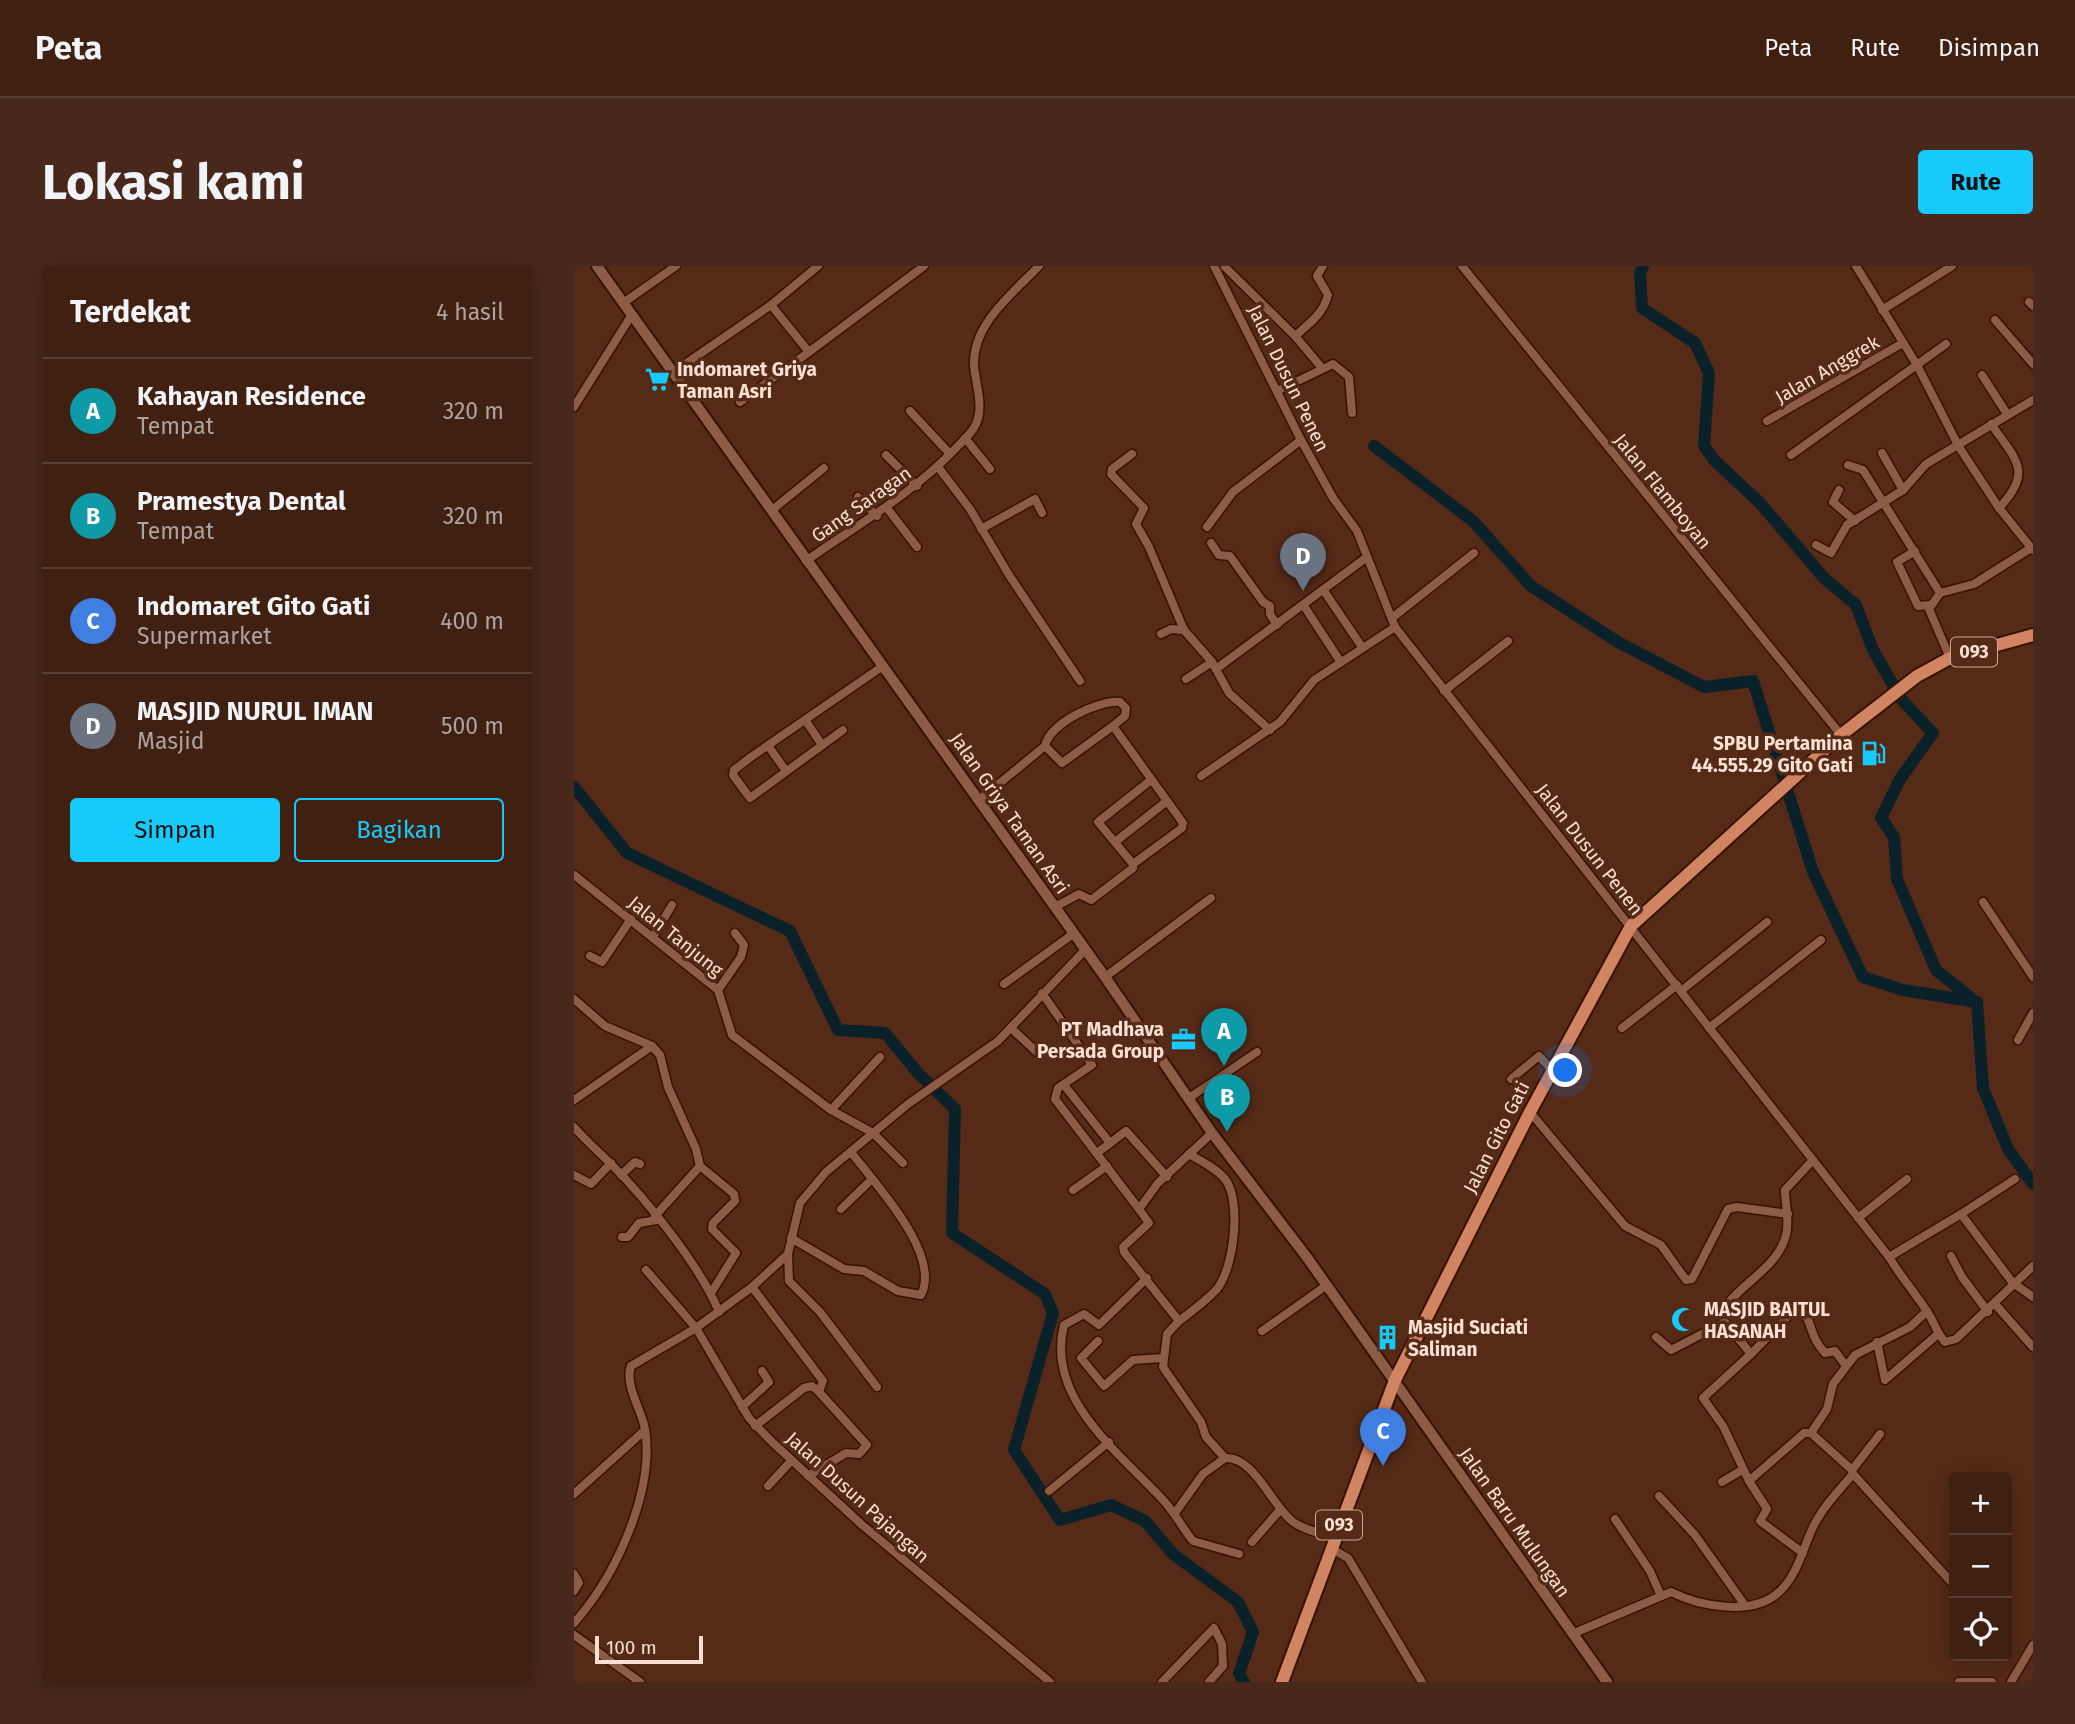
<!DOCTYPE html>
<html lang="id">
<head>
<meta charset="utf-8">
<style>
	body { margin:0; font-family:"Fira Sans",sans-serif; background:#47281a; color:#f1f3f6 }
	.controls { position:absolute; right:21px; bottom:21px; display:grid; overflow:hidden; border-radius:7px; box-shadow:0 4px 18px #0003 }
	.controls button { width:63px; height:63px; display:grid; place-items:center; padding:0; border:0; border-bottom:2px solid #593e31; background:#402011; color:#f1f3f6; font:35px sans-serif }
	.scale { position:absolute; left:21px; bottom:18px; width:108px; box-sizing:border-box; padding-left:7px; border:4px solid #fbdfd3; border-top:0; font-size:19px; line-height:24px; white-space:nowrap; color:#fbdfd3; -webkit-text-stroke:5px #552a17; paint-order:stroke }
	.you { position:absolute; left:992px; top:805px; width:24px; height:24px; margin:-18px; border:5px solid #fff; border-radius:50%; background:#1a73e8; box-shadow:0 0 0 10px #1a73e833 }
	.badge { display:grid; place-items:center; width:46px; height:46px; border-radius:50%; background:#16cafb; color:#fff; font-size:23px; font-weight:700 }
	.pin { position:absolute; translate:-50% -58px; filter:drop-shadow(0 2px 4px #0008) }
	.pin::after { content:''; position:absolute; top:37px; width:24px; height:21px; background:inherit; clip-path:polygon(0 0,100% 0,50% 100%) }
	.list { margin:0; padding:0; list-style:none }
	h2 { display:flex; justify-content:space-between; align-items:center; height:91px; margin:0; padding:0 28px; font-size:30px }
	h2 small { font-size:23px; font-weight:400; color:#aea39f }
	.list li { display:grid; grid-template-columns:46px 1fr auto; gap:21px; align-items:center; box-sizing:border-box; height:105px; padding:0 28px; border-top:2px solid #593e31 }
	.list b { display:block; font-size:26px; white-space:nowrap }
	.list p { margin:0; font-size:23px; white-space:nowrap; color:#aea39f }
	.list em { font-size:23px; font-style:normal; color:#aea39f }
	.actions { display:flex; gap:14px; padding:21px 28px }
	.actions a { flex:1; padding:16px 0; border:2px solid #16cafb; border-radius:7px; text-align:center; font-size:24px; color:#16cafb }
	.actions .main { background:#16cafb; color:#111 }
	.icon { flex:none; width:38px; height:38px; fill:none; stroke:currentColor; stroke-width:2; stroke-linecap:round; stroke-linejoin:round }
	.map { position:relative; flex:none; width:1459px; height:1416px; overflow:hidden; border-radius:7px }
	header { display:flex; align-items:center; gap:42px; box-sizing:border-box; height:98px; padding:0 35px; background:#402011; border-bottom:2px solid #593e31 }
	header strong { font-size:33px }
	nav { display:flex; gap:38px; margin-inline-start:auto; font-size:24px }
	.intro { display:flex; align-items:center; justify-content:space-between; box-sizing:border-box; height:168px; padding:0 42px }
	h1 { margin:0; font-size:49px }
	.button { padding:18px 32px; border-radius:7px; background:#16cafb; color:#111; font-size:24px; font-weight:700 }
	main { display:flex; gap:42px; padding:0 42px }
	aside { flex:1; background:#402011; border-radius:7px; box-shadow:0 4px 18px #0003 }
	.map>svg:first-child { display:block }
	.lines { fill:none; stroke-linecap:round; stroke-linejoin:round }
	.river { stroke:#0b212a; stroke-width:12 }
	.street-casing { stroke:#391100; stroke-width:11 }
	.secondary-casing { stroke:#391100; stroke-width:14 }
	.primary-casing { stroke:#391100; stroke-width:16 }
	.street { stroke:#8c5c47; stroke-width:8 }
	.secondary { stroke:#8c5c47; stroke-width:10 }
	.primary { stroke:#d08462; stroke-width:12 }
	.labels { text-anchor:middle; stroke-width:7; stroke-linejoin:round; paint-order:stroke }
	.shield { fill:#552a17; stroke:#c9a99b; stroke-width:2 }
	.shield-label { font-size:18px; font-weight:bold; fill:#fbdfd3 }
	.poi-label { font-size:19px; font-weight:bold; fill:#fbdfd3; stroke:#552a17; text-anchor:start }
	.street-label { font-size:19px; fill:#fbdfd3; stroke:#552a17 }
</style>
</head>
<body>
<header>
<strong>Peta</strong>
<nav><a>Peta</a><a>Rute</a><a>Disimpan</a></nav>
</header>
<div class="intro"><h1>Lokasi kami</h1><a class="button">Rute</a></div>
<main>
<aside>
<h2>Terdekat<small>4 hasil</small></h2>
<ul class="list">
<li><span class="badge" style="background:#0f9aa8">A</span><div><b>Kahayan Residence</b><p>Tempat</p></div><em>320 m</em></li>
<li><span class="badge" style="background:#0f9aa8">B</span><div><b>Pramestya Dental</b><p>Tempat</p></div><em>320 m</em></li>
<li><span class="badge" style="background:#3f7fe0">C</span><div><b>Indomaret Gito Gati</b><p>Supermarket</p></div><em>400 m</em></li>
<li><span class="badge" style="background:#6b7280">D</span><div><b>MASJID NURUL IMAN</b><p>Masjid</p></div><em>500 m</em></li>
</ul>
<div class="actions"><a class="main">Simpan</a><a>Bagikan</a></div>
</aside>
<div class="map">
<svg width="1459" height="1416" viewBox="0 0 1459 1416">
	<rect width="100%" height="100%" fill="#552a17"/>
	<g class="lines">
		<g class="river">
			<path d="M 1069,0 L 1066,7 L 1068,42 L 1121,77 L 1135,107 L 1130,180 L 1141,195 L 1186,237 L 1250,312 L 1282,339 L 1299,384 L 1327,433 L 1359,467 L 1326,513 L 1307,552 L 1320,571 L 1323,613 L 1362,704 L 1397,732"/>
			<path d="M 800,180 L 899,255 L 957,320 L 1044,376 L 1130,421 L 1179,415 L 1239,606 L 1289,711 L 1329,724 L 1403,736 L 1409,822 L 1434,883 L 1459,918"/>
			<path d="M 0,521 L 53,587 L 216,665 L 264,764 L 311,767 L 344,807 L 381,843 L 378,967 L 471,1028 L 479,1047 L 440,1184 L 486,1254 L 537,1239 L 571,1255 L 599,1288 L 664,1336 L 679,1366 L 665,1408 L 670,1416"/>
		</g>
		<defs>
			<g id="street">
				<path d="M 640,0 L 727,174 L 759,232 L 783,265 L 821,361 L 1315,991 C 1327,1011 1342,1028 1354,1047 C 1360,1056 1363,1067 1371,1076 L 1382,1073 L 1459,1000"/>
				<path d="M 888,0 L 1267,469"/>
				<path d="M 1282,0 L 1343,99 L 1385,181 L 1425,242 L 1459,284"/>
				<path d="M 651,1 L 721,70 L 748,102"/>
				<path d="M 1455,36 L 1459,40"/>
				<path d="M 49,37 L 102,0"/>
				<path d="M 1308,44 L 1378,0"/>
				<path d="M 1421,54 L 1459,98"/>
				<path d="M 721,70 C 736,57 749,48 754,29 L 743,10 L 749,0"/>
				<path d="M 235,86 L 350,0"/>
				<path d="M 98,107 L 197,39 L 244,0"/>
				<path d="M 1408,109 L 1433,148"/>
				<path d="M 703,125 L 759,98 L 775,111 L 778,147"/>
				<path d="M 166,136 L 235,86 L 197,39"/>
				<path d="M 0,141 L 57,50"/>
				<path d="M 336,145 L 376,188"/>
				<path d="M 1193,155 L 1327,78"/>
				<path d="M 1417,158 C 1443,195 1459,206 1425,242"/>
				<path d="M 391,172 L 416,203"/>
				<path d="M 1308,187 L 1329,224"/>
				<path d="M 558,188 L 538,203 L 537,208 L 570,242 L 562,258 L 575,281 L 610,364 L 638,396 L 655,427 L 696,464"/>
				<path d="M 312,189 L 343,220"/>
				<path d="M 1217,189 L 1372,78"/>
				<path d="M 1274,199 L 1289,204 L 1366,327 L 1355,343 L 1376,392"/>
				<path d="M 364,201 L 396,243 L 435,309 L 506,415"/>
				<path d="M 1265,224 L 1259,236 L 1281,255"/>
				<path d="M 284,231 L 303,250"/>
				<path d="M 313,242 L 343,281"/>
				<path d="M 198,244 L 250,202"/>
				<path d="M 633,261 L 659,226 L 727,174"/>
				<path d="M 407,263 L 461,233 L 468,247"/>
				<path d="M 637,277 L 645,289 L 656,290 L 689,336 L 696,340 L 696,348 L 703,359"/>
				<path d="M 1242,279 L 1257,287 L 1273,259 L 1329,224 L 1352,198 L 1459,134"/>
				<path d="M 1341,285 L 1323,296 L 1344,340 L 1356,339"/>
				<path d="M 232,295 C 284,258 337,229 381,183 C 388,175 398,168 402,158 C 410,141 402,119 400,100 C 398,58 439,27 465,0"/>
				<path d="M 750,325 L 788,381"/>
				<path d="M 1366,327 L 1400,318 L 1457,282"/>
				<path d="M 730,340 L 766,395"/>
				<path d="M 818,352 L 900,287"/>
				<path d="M 587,368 L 597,363 L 610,364"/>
				<path d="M 642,403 L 793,291"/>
				<path d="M 612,413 L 638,396"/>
				<path d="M 870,425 L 934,375"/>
				<path d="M 232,455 L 248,479"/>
				<path d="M 269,464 L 176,532 L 159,509 L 160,504 L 177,491 L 309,400"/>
				<path d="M 471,480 C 476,457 524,434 546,436 L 552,442 L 551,450 L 539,460"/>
				<path d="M 195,481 L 212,505"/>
				<path d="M 627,510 L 706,456 L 740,414 L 821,361"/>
				<path d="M 405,534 L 471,480 L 488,497 L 539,460 L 609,557 L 608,562 L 559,598 L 524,556 L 577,514"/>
				<path d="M 541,576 L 593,535"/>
				<path d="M 0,609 L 144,724 L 158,769 L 257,844 L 299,867 L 329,897"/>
				<path d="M 1409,636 L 1459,711"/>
				<path d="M 481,641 L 505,628 L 517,634 L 559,602"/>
				<path d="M 79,671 L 98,639"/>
				<path d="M 16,690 L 28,696 L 57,653"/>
				<path d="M 531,711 L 637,632"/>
				<path d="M 430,718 L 499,668"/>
				<path d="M 144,724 L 167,691 L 170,679 L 161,667"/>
				<path d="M 1107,725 L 1193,656"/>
				<path d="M 468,727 L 518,799 L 484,822 L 481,833 L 565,943"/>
				<path d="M 0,733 L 31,760 L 78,780 L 86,789 L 94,821 L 122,883 L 126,900 L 160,928 L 161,935 L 139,957 L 138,963 L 162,987 L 137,1027"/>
				<path d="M 437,762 L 466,789"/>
				<path d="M 1048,762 L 1103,719"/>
				<path d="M 1135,762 L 1247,674"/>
				<path d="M 1444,774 L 1459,747"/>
				<path d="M 937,813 L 965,790 L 978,804"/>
				<path d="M 490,819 L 536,877"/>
				<path d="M 615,832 L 683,786"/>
				<path d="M 0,834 L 78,780"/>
				<path d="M 257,844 L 306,791"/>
				<path d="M 956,846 L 1051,960 L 1087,979 L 1112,1014 L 1118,1013 L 1154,943 L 1163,941 L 1214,948"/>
				<path d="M 0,861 C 12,875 25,886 38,899 C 72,933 127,1001 145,1046"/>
				<path d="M 638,867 L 584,917 L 565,943 L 575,957 L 549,981 L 550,986 L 605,1055 L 593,1068 L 589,1101 L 627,1156 L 632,1171 L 651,1192 C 679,1189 699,1241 718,1255 C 729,1264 747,1267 760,1271"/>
				<path d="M 523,887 L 552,865 L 593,911"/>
				<path d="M 1239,894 L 1211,924 C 1211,939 1216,954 1212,969 C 1204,1002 1165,1018 1148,1045 L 1151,1056 L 1177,1088 L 1129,1132 L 1149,1160 L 1175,1215 L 1230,1167 L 1237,1167 L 1253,1143 L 1259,1118 L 1281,1089 L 1336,1061 L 1353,1045"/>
				<path d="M 0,909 L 17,918 L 37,897"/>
				<path d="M 47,909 L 61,896 L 66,898"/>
				<path d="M 499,924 L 533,900"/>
				<path d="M 267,943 L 298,913"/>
				<path d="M 1387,948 L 1441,913"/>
				<path d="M 81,950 L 126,900"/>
				<path d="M 1284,952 L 1333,913"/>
				<path d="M 48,971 L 54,971 L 65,957 L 83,954"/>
				<path d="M 217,972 L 270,1003 L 290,1005 L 324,1025 L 347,1029 C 368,988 301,918 277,886"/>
				<path d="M 214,988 L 215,1015 L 246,1046 L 303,1121"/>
				<path d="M 1377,990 L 1388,1011 L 1414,1046"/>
				<path d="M 1315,991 L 1387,948 L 1439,1017 L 1459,1031"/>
				<path d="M 573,1012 L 525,1059 L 510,1048 L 490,1059 C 471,1133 547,1188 590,1235 C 602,1248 608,1262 619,1275 L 665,1288"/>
				<path d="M 178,1021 L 249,1115 L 245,1126 L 238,1120 L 230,1122 L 181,1160"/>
				<path d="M 1421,1038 L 1459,1081"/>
				<path d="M 605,1055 C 618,1045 632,1035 643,1023 C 660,1002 668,934 651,913 C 642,902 627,895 615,888"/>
				<path d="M 688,1065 L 753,1019"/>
				<path d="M 1082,1071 L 1097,1084 L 1151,1056"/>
				<path d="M 524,1075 L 507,1092 L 530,1120 L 559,1094 L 589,1092"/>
				<path d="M 1303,1076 L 1311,1114 L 1364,1068"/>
				<path d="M 1177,1088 L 1224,1040 C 1241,1057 1233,1067 1251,1087 L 1261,1085 L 1272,1100"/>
				<path d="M 168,1141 L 195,1116 L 188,1105"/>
				<path d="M 1237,1167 L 1278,1204"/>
				<path d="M 1279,1208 L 1380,1319"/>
				<path d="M 234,1210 L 272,1187 L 285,1188 L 293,1179 L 245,1126"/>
				<path d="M 1175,1215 L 1193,1243 L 1186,1255 L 1229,1287"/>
				<path d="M 1148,1216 L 1168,1204"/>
				<path d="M 194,1220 L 217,1195"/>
				<path d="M 475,1225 L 535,1176"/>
				<path d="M 0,1228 L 71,1164"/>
				<path d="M 1085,1230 L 1121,1269 L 1170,1338"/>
				<path d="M 601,1247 L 629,1208 L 651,1192"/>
				<path d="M 1041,1253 L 1076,1305 L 1087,1330"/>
				<path d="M 678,1276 L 706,1244"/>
				<path d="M 756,1282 L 774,1292 L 848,1416"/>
				<path d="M 0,1308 L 5,1317 L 0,1325"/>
				<path d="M 0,1357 C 41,1311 81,1226 71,1163 C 68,1145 50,1118 57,1100 L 122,1062 L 72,1004"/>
				<path d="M 998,1368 L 1097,1326 C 1125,1340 1179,1351 1205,1326 C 1224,1309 1229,1281 1240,1259 C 1250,1240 1265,1224 1279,1208 L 1278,1204 L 1306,1168"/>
				<path d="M 0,1369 L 66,1416"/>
				<path d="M 476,1416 L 287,1258 L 197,1175 L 175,1152 L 122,1062 L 178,1021 L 214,988 L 226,937 L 252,906 L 334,838 L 424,775 L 511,684"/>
				<path d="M 588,1416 L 640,1362 L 648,1378 L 649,1400 L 635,1416"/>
				<path d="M 1385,1416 L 1418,1416"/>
				<path d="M 1437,1416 L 1459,1379"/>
			</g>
			<path id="secondary" d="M 23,0 L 531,711 L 638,867 L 732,990 L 1033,1416"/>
			<path id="primary" d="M 708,1416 L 821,1114 L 956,846 L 1057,660 L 1267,469 L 1343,410 L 1376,392 L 1459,369"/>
		</defs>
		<use href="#street" class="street-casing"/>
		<use href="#secondary" class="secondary-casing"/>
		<use href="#primary" class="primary-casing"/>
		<use href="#street" class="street"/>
		<use href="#secondary" class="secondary"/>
		<use href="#primary" class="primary"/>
	</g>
	<defs>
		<symbol id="supermarket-bare" viewBox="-9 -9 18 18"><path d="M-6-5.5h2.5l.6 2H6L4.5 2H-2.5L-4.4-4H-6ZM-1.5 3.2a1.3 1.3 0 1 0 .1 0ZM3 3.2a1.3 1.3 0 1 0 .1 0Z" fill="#16cafb" stroke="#552a17" stroke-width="2.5" paint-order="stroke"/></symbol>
		<symbol id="fuel-bare" viewBox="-9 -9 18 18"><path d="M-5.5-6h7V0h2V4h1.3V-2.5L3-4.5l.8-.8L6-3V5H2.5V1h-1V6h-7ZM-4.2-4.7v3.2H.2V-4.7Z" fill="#16cafb" stroke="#552a17" stroke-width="2.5" paint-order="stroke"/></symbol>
		<symbol id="office-bare" viewBox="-9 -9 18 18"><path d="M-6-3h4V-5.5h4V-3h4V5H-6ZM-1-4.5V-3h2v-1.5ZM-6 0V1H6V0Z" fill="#16cafb" stroke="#552a17" stroke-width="2.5" paint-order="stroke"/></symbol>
		<symbol id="mosque-bare" viewBox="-9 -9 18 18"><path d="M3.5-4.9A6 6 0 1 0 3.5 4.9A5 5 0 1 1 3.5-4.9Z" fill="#16cafb" stroke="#552a17" stroke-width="2.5" paint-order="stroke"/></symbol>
		<symbol id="building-bare" viewBox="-9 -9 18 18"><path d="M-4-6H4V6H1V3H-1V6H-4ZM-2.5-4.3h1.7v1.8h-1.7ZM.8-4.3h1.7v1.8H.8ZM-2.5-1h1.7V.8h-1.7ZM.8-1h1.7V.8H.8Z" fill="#16cafb" stroke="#552a17" stroke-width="2.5" paint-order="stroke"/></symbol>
	</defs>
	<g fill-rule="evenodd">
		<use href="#supermarket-bare" x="66" y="96" width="35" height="35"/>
		<use href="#fuel-bare" x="1282" y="470" width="35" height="35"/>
		<use href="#office-bare" x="592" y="756" width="35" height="35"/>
		<use href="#mosque-bare" x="1092" y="1036" width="35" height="35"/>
		<use href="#building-bare" x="796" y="1054" width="35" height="35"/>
	</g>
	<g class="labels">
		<g class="shield">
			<rect x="1377" y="371.5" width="46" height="29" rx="5"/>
			<rect x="742" y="1244.5" width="46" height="29" rx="5"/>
		</g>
		<g class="shield-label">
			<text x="1400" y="392">093</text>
			<text x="765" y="1265">093</text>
		</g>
		<g class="poi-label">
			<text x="103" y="110">Indomaret Griya<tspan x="103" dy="22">Taman Asri</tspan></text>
			<text x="1279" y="484" text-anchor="end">SPBU Pertamina<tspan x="1279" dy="22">44.555.29 Gito Gati</tspan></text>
			<text x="590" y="770" text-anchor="end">PT Madhava<tspan x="590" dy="22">Persada Group</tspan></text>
			<text x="1130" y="1050">MASJID BAITUL<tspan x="1130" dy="22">HASANAH</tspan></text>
			<text x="834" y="1068">Masjid Suciati<tspan x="834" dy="22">Saliman</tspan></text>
		</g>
		<g class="street-label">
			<text transform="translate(1253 103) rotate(-30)" y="7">Jalan Anggrek</text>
			<text transform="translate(715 112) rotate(64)" y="7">Jalan Dusun Penen</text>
			<text transform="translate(1089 225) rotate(51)" y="7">Jalan Flamboyan</text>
			<text transform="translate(287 238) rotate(-35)" y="7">Gang Saragan</text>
			<text transform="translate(436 547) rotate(55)" y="7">Jalan Griya Taman Asri</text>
			<text transform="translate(1016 583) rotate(52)" y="7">Jalan Dusun Penen</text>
			<text transform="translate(102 670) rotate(39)" y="7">Jalan Tanjung</text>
			<text transform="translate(922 871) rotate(-63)" y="7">Jalan Gito Gati</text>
			<text transform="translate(284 1231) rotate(42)" y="7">Jalan Dusun Pajangan</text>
			<text transform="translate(941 1256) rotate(55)" y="7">Jalan Baru Mulungan</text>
		</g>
	</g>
</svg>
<div class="controls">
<button>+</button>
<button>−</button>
<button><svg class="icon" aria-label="locate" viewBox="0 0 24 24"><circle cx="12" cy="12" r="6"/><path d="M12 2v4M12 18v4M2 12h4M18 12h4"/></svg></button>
</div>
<div class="scale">100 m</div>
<div class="you"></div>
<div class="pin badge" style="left:650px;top:800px;background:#0f9aa8">A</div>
<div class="pin badge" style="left:653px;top:866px;background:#0f9aa8">B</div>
<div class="pin badge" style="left:809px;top:1200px;background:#3f7fe0">C</div>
<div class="pin badge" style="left:729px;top:325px;background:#6b7280">D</div>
</div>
</main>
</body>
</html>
